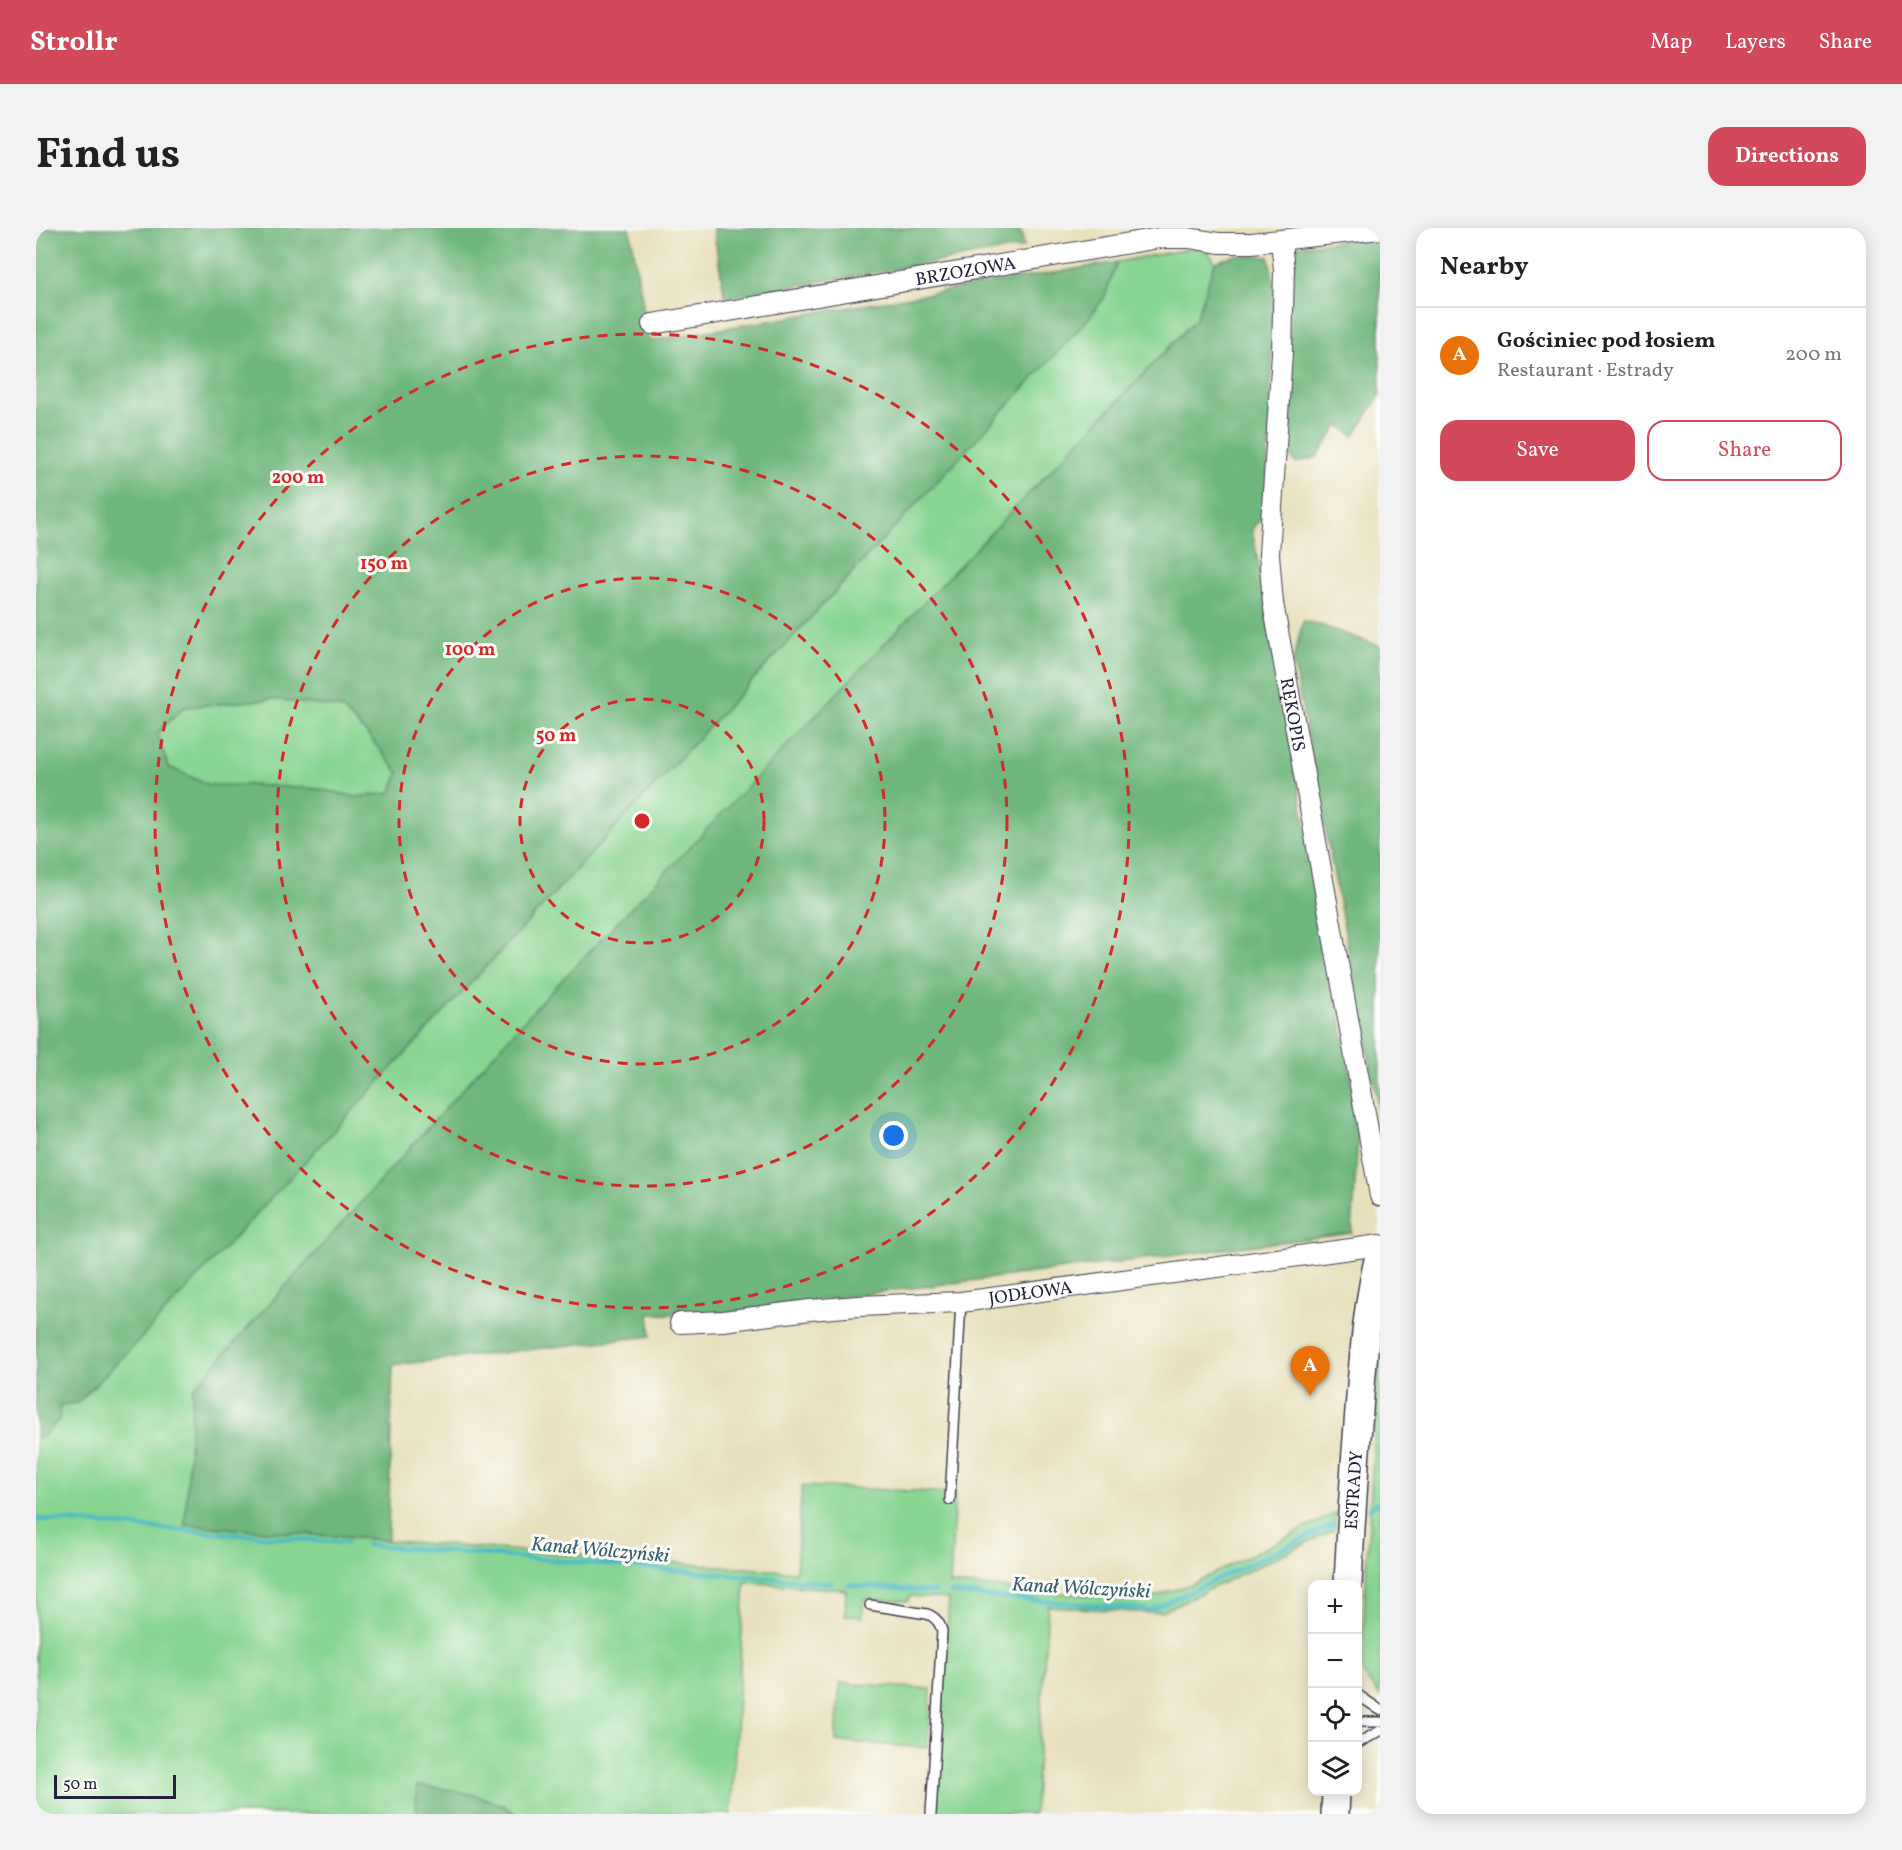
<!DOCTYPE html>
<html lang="en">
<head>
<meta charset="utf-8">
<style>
	body { margin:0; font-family:Vollkorn,serif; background:#f2f2f2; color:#202124 }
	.controls { position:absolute; right:18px; bottom:18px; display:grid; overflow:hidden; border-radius:12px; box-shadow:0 3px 15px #0003 }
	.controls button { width:54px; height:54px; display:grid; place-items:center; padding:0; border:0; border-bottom:2px solid #e0e0e0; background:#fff; color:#202124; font:30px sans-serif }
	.scale { position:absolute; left:18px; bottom:15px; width:122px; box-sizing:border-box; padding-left:6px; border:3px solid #22223b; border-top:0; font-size:16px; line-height:21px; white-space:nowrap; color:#22223b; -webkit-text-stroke:4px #fdfcf7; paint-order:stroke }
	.you { position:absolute; left:858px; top:908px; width:21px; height:21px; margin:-15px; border:4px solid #fff; border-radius:50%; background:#1a73e8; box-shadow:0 0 0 9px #1a73e833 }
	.badge { display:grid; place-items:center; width:39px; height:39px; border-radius:50%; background:#d1495b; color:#fff; font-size:20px; font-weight:700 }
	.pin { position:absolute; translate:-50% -50px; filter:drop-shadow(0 2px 3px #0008) }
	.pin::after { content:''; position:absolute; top:32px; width:21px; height:18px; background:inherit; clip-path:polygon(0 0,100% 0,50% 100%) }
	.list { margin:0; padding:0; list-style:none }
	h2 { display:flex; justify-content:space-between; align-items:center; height:78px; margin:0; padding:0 24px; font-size:26px }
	h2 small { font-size:20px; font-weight:400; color:#757577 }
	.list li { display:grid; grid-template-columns:39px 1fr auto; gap:18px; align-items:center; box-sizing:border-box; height:96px; padding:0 24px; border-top:2px solid #e0e0e0 }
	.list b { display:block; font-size:22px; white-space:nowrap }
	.list p { margin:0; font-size:20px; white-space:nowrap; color:#757577 }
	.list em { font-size:20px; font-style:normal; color:#757577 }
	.actions { display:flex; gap:12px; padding:18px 24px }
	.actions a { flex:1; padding:14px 0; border:2px solid #d1495b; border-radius:18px; text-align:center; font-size:21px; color:#d1495b }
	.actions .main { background:#d1495b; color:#fff }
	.icon { flex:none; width:33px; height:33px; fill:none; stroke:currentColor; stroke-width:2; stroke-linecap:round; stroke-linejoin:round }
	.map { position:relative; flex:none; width:1344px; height:1586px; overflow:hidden; border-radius:18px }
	header { display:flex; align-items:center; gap:36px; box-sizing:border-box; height:84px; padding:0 30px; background:#d1495b; color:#fff }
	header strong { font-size:28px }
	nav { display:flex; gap:33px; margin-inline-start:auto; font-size:21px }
	.intro { display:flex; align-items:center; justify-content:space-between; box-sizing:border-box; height:144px; padding:0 36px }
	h1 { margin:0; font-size:42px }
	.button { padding:15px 27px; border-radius:18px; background:#d1495b; color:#fff; font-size:21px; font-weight:700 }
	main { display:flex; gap:36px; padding:0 36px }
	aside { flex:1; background:#fff; border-radius:18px; box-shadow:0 3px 15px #0003 }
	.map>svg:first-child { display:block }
	.green { fill:#88d491; stroke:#557b66; stroke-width:1.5 }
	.forest { fill:#6eb67b; stroke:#486c5b; stroke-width:1.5; fill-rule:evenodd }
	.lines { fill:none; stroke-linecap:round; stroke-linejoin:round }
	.stream { stroke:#4bbac2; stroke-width:4.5 }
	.service-casing { stroke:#403e4e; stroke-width:12 }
	.minor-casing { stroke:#403e4e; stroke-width:22 }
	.secondary-casing { stroke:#403e4e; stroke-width:30 }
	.service { stroke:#fff; stroke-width:9 }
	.minor { stroke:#fff; stroke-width:20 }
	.secondary { stroke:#fff; stroke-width:27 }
	.ring { fill:none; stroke:#d62828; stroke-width:3; stroke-dasharray:10 8 }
	.labels { text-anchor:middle; stroke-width:6; stroke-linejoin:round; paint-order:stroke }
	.street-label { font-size:18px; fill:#22223b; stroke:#fdfcf7 }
	.water-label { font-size:20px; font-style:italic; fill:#325f71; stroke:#fdfcf7 }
	.centre { fill:#d62828; stroke:#fdfcf7; stroke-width:3 }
	.ring-label { font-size:18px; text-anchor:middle; font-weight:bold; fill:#d62828; stroke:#fdfcf7; stroke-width:6; stroke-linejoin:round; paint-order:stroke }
</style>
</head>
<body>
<header>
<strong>Strollr</strong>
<nav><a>Map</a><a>Layers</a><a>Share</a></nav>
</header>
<div class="intro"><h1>Find us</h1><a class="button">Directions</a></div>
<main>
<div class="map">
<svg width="1344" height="1586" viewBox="0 0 1344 1586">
	<rect width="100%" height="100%" fill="#fdfcf7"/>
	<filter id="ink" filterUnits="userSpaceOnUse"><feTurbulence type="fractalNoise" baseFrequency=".0167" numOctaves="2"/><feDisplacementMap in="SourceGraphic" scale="12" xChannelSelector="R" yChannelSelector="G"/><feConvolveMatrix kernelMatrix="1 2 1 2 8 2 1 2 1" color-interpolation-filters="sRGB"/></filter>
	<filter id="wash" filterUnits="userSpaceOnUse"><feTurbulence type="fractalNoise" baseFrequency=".008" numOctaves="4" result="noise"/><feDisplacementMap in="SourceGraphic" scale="24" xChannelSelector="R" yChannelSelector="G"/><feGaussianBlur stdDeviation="1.35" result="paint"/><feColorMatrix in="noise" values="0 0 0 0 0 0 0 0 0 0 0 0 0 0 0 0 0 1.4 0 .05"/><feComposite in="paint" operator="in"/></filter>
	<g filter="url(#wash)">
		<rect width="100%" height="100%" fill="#e7e0bc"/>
		<g class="green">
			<path d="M 1168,18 L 1179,34 L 1160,91 L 957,304 L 149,1297 L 760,1344 L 766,1258 L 919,1265 L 914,1356 L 1109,1372 L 1158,1355 L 1300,1285 L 1298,1302 L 1125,1384 L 1111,1385 L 1012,1378 L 998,1586 L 900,1586 L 913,1371 L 874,1368 L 872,1373 L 828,1371 L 826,1389 L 809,1387 L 810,1362 L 709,1354 L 695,1586 L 480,1586 L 467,1577 L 381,1558 L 380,1586 L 0,1586 L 0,1210 L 7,1208 L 24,1177 L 41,1175 L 106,1109 L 1052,91 L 1068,70 L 1081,34 Z"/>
			<path d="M 237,471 L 306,480 L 332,507 L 363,545 L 355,565 L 320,569 L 283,561 L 214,557 L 173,557 L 132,539 L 121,505 L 148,479 Z"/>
			<path d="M 1344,1097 L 1344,1468 L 1329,1449 L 1325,1441 Z"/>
			<path d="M 804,1455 L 895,1461 L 891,1520 L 800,1513 Z"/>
		</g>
		<g class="forest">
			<path d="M 0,0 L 594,0 L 613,113 L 1081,34 L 1068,70 L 1052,91 L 106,1109 L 41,1175 L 24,1177 L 23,1192 L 7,1208 L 0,1210 ZM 237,471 L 305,480 L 332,507 L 363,545 L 355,565 L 320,569 L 283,561 L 214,557 L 173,557 L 132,539 L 121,505 L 148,479 Z"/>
			<path d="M 677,0 L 981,0 L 986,6 L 988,19 L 689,70 Z"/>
			<path d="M 1344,11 L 1344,167 L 1318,208 L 1303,197 L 1281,229 L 1259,235 L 1253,225 L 1253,110 L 1257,19 L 1301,13 Z"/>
			<path d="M 1200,27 L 1233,29 L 1239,61 L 1230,285 L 1216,301 L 1323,894 L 1316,1005 L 804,1069 L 675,1087 L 613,1086 L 615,1108 L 357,1137 L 352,1312 L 149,1297 L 157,1161 L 505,774 L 1160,91 L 1179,34 Z"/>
			<path d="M 1267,393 L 1284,397 L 1344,418 L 1344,888 L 1257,432 Z"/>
			<path d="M 381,1558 C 414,1560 452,1567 480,1586 L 380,1586 Z"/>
		</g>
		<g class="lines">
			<g class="stream">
				<path d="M 1333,1280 L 1344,1274"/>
				<path d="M 0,1291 L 311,1315"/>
				<path d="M 330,1317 L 796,1355"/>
				<path d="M 813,1357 L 900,1364"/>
				<path d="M 914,1365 L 1115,1382 L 1299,1296"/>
			</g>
		</g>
	</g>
	<g filter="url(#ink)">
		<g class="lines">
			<defs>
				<g id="service">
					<path d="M 914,1272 L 925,1074"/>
					<path d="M 834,1377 L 891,1386 C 900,1389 904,1395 906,1403 L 895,1586"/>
					<path d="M 1322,1467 L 1344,1482"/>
					<path d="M 1322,1494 L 1344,1494"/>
					<path d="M 1322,1515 L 1344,1503"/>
				</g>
				<g id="minor">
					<path id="s1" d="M 1245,13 L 1248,42 L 1246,125 L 1233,326 L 1237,375 L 1344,968"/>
					<path id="s2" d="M 616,96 L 1123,10 L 1153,10 L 1183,15 L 1216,15 L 1344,1"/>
					<path id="s3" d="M 644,1095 L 687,1093 L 774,1082 L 822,1078 L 925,1074 L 1344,1017"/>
				</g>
				<g id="secondary">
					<path id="s4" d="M 1312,1356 C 1315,1294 1319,1232 1324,1169 C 1328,1120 1332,1072 1344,1024"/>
					<path d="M 1299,1586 L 1300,1564"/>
				</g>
			</defs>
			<use href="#service" class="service-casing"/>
			<use href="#minor" class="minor-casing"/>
			<use href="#secondary" class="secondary-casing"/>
			<use href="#service" class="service"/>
			<use href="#minor" class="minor"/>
			<use href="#secondary" class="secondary"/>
		</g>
	</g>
	<g class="ring">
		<circle cx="606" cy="593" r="122"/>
		<circle cx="606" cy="593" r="243"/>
		<circle cx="606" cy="593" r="365"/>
		<circle cx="606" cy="593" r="487"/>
	</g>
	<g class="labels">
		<g class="street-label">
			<text dy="6" stroke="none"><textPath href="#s2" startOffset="318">BRZOZOWA</textPath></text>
			<text dy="6" stroke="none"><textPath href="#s1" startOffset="476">RĘKOPIS</textPath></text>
			<text dy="6" stroke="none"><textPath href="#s3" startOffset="352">JODŁOWA</textPath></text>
			<text dy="6" stroke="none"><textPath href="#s4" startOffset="94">ESTRADY</textPath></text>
		</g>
		<g class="water-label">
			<text transform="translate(564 1321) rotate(5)" y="7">Kanał Wólczyński</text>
			<text transform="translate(1045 1359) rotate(3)" y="7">Kanał Wólczyński</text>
		</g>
	</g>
	<circle cx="606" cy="593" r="9" class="centre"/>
	<g class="ring-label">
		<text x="262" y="255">200 m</text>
		<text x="348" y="341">150 m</text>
		<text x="434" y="427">100 m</text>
		<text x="520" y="513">50 m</text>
	</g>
</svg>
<div class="controls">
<button>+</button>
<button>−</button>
<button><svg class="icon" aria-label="locate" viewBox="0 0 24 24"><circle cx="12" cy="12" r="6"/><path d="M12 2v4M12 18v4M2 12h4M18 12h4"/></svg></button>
<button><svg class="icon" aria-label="layers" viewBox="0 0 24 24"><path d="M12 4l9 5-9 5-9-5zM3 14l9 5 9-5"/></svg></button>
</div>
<div class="scale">50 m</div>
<div class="you"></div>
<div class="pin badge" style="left:1274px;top:1168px;background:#e8710a">A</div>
</div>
<aside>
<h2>Nearby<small></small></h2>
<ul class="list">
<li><span class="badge" style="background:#e8710a">A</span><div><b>Gościniec pod łosiem</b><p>Restaurant · Estrady</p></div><em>200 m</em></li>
</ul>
<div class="actions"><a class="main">Save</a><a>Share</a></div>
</aside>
</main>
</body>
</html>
